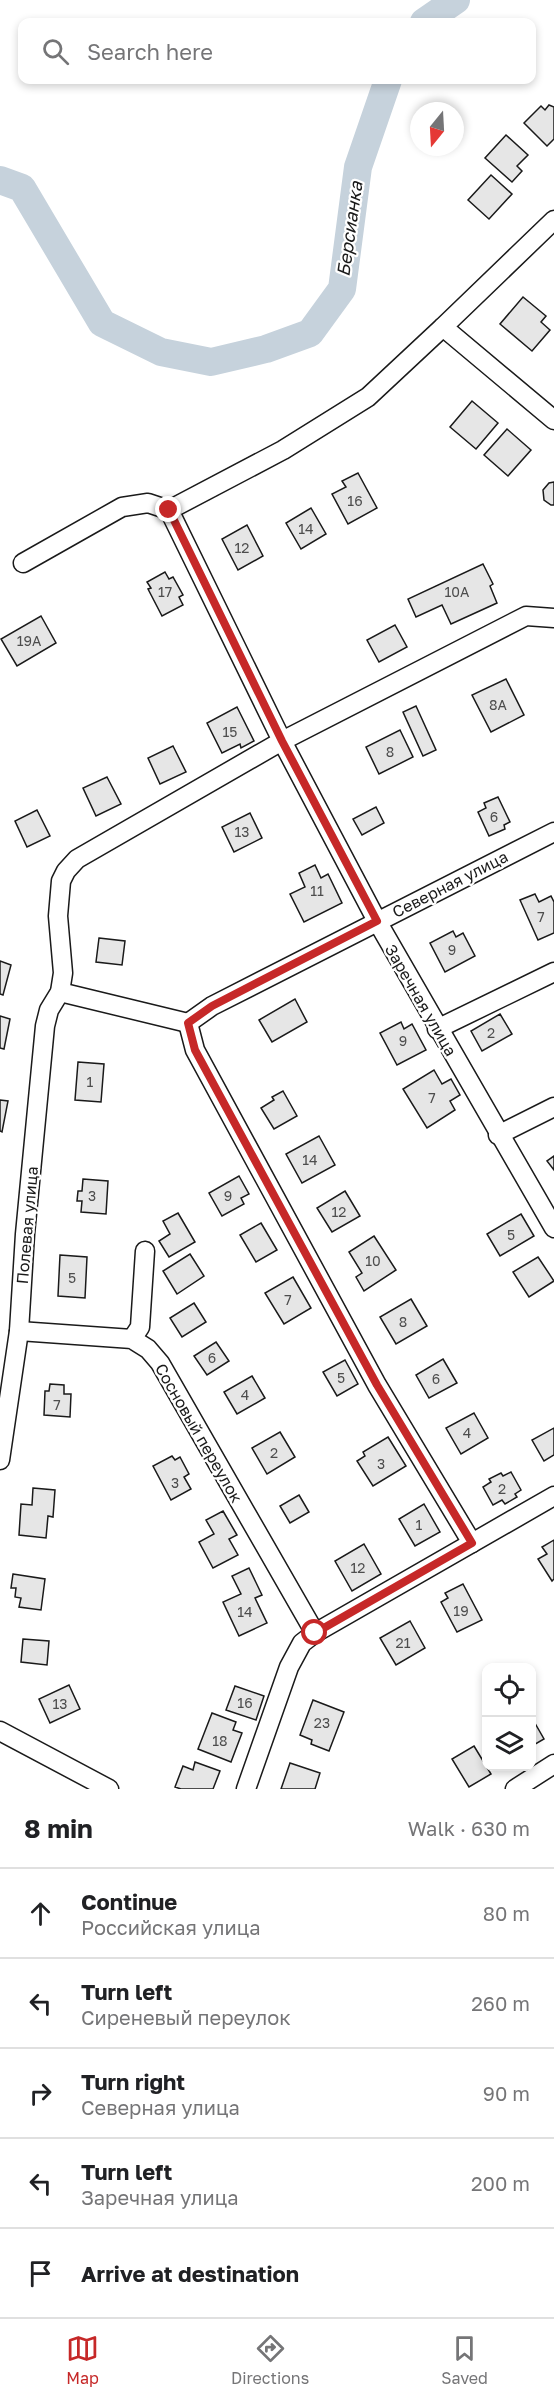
<!DOCTYPE html>
<html lang="en">
<head>
<meta charset="utf-8">
<style>
	body { margin:0; font-family:"Golos Text",sans-serif; background:#f6f6f6; color:#202124 }
	.controls { position:absolute; right:18px; bottom:18px; display:grid; overflow:hidden; border-radius:12px; box-shadow:0 3px 9px #0003 }
	.controls button { width:54px; height:54px; display:grid; place-items:center; padding:0; border:0; border-bottom:2px solid #e0e0e0; background:#fff; color:#202124; font:30px sans-serif }
	.compass { position:absolute; left:410px; top:102px; width:54px; height:54px; border-radius:50%; background:#fff; box-shadow:0 3px 9px #0003; rotate:198deg }
	.stop { position:absolute; width:18px; height:18px; margin:-14px; border:4px solid #c62828; border-radius:50%; background:#fff }
	.stop.end { background:#c62828; border-color:#fff; box-shadow:0 2px 6px #0008 }
	.list { margin:0; padding:0; list-style:none }
	h2 { display:flex; justify-content:space-between; align-items:center; height:78px; margin:0; padding:0 24px; font-size:26px }
	h2 small { font-size:20px; font-weight:400; color:#757577 }
	.list li { display:grid; grid-template-columns:39px 1fr auto; gap:18px; align-items:center; box-sizing:border-box; height:90px; padding:0 24px; border-top:2px solid #e0e0e0 }
	.list b { display:block; font-size:22px; white-space:nowrap }
	.list p { margin:0; font-size:20px; white-space:nowrap; color:#757577 }
	.list em { font-size:20px; font-style:normal; color:#757577 }
	.icon { flex:none; width:33px; height:33px; fill:none; stroke:currentColor; stroke-width:2; stroke-linecap:round; stroke-linejoin:round }
	.map { position:relative; flex:none; width:554px; height:1789px; overflow:hidden }
	.search { position:absolute; background:#fff; box-shadow:0 3px 9px #0003; left:18px; right:18px; top:18px; height:66px; display:flex; align-items:center; gap:15px; box-sizing:border-box; padding:0 21px; border-radius:12px; color:#757577; font-size:22px }
	.sheet { height:528px; background:#fff }
	nav { display:flex; justify-content:space-around; align-items:center; box-sizing:border-box; height:84px; border-top:2px solid #e0e0e0; background:#fff; font-size:16px; color:#757577 }
	nav a { display:grid; justify-items:center; gap:3px }
	nav .on { color:#c62828 }
	.map>svg:first-child { display:block }
	.lines { fill:none; stroke-linecap:round; stroke-linejoin:round }
	.river { stroke:#c6d2dc; stroke-width:28 }
	.building { fill:#e6e6e6; stroke:#1a1a1a; stroke-width:1.5 }
	.minor-casing { stroke:#1a1a1a; stroke-width:21 }
	.minor { stroke:#fff; stroke-width:18 }
	.route { stroke:#c62828; stroke-width:8 }
	.labels { text-anchor:middle; stroke-width:4.5; stroke-linejoin:round; paint-order:stroke }
	.number-label { font-size:14px; fill:#4d4d4d }
	.street-label { font-size:16px; fill:#1a1a1a; stroke:#fff }
	.water-label { font-size:18px; font-style:italic; fill:#1a1a1a; stroke:#fff }
</style>
</head>
<body>
<div class="map">
<svg width="554" height="1789" viewBox="0 0 554 1789">
	<rect width="100%" height="100%" fill="#fff"/>
	<g class="lines">
		<g class="river">
			<path d="M 424,22 L 456,0"/>
			<path d="M 0,180 L 22,188 L 102,323 L 161,352 L 211,362 L 266,349 L 310,333 L 342,289 L 358,167 L 388,80"/>
		</g>
	</g>
	<g class="building">
		<path d="M 549,105 L 554,107 L 554,139 L 547,146 L 524,123 L 541,106 L 545,110 Z"/>
		<path d="M 506,135 L 528,155 L 517,166 L 522,171 L 512,182 L 485,158 Z"/>
		<path d="M 491,175 L 512,194 L 489,219 L 468,200 Z"/>
		<path d="M 523,297 L 546,316 L 541,322 L 550,330 L 532,351 L 500,324 Z"/>
		<path d="M 472,401 L 498,423 L 476,449 L 450,427 Z"/>
		<path d="M 507,429 L 531,450 L 508,476 L 484,455 Z"/>
		<path d="M 358,473 L 377,508 L 348,524 L 332,494 L 346,487 L 342,481 Z"/>
		<path d="M 554,482 L 554,505 L 551,505 L 544,500 L 543,490 L 549,483 Z"/>
		<path d="M 311,508 L 326,534 L 301,549 L 286,523 Z"/>
		<path d="M 247,525 L 263,556 L 238,570 L 222,539 Z"/>
		<path d="M 483,564 L 493,584 L 490,586 L 497,603 L 451,624 L 442,605 L 416,617 L 408,599 Z"/>
		<path d="M 165,572 L 169,579 L 173,577 L 183,595 L 179,597 L 183,605 L 162,616 L 148,589 L 151,588 L 147,582 Z"/>
		<path d="M 41,616 L 56,643 L 17,666 L 1,639 Z"/>
		<path d="M 395,625 L 407,647 L 379,662 L 367,640 Z"/>
		<path d="M 506,679 L 524,715 L 491,732 L 472,695 Z"/>
		<path d="M 416,706 L 436,750 L 423,756 L 403,712 Z"/>
		<path d="M 237,707 L 254,741 L 241,748 L 240,744 L 222,753 L 207,723 Z"/>
		<path d="M 400,730 L 413,757 L 379,774 L 366,747 Z"/>
		<path d="M 173,746 L 186,772 L 160,784 L 148,758 Z"/>
		<path d="M 107,777 L 121,804 L 96,816 L 83,788 Z"/>
		<path d="M 498,797 L 510,822 L 504,825 L 505,829 L 489,836 L 478,812 L 486,808 L 484,803 Z"/>
		<path d="M 376,807 L 384,823 L 362,835 L 353,819 Z"/>
		<path d="M 37,810 L 50,836 L 27,847 L 15,821 Z"/>
		<path d="M 250,813 L 262,838 L 234,852 L 222,827 Z"/>
		<path d="M 315,865 L 321,878 L 328,874 L 342,903 L 304,922 L 290,894 L 305,887 L 299,873 Z"/>
		<path d="M 535,894 L 539,902 L 551,896 L 554,902 L 554,933 L 538,940 L 520,900 Z"/>
		<path d="M 453,931 L 456,937 L 463,933 L 475,956 L 445,972 L 430,943 Z"/>
		<path d="M 99,938 L 125,941 L 122,965 L 96,962 Z"/>
		<path d="M 0,961 L 11,965 L 3,995 L 0,994 Z"/>
		<path d="M 295,999 L 307,1022 L 272,1042 L 259,1020 Z"/>
		<path d="M 500,1014 L 512,1034 L 482,1051 L 471,1031 Z"/>
		<path d="M 0,1016 L 10,1019 L 4,1049 L 0,1048 Z"/>
		<path d="M 401,1022 L 404,1029 L 412,1024 L 426,1050 L 397,1065 L 380,1033 Z"/>
		<path d="M 78,1062 L 104,1064 L 101,1102 L 75,1100 Z"/>
		<path d="M 434,1070 L 442,1084 L 451,1079 L 460,1095 L 450,1101 L 455,1110 L 427,1128 L 403,1089 Z"/>
		<path d="M 283,1091 L 297,1116 L 274,1129 L 261,1108 L 274,1100 L 272,1097 Z"/>
		<path d="M 0,1100 L 8,1101 L 2,1132 L 0,1131 Z"/>
		<path d="M 319,1136 L 335,1165 L 302,1183 L 286,1154 Z"/>
		<path d="M 554,1156 L 554,1170 L 547,1161 Z"/>
		<path d="M 239,1176 L 249,1194 L 241,1198 L 244,1204 L 222,1216 L 209,1193 Z"/>
		<path d="M 83,1179 L 108,1181 L 106,1214 L 81,1212 L 82,1201 L 77,1201 L 78,1191 L 82,1191 Z"/>
		<path d="M 345,1191 L 360,1216 L 332,1232 L 317,1208 Z"/>
		<path d="M 178,1213 L 195,1242 L 169,1257 L 159,1241 L 170,1234 L 163,1221 Z"/>
		<path d="M 521,1214 L 534,1236 L 500,1256 L 487,1234 Z"/>
		<path d="M 261,1223 L 277,1250 L 256,1262 L 240,1235 Z"/>
		<path d="M 374,1236 L 396,1270 L 364,1291 L 356,1277 L 362,1273 L 349,1252 Z"/>
		<path d="M 190,1254 L 204,1276 L 177,1294 L 163,1271 Z"/>
		<path d="M 60,1255 L 87,1257 L 85,1298 L 58,1296 Z"/>
		<path d="M 538,1257 L 554,1281 L 529,1297 L 513,1272 Z"/>
		<path d="M 293,1277 L 311,1308 L 284,1324 L 265,1293 Z"/>
		<path d="M 411,1299 L 427,1326 L 396,1344 L 380,1317 Z"/>
		<path d="M 194,1303 L 206,1322 L 182,1337 L 170,1318 Z"/>
		<path d="M 216,1342 L 229,1361 L 207,1375 L 194,1356 Z"/>
		<path d="M 443,1359 L 457,1383 L 429,1398 L 416,1375 Z"/>
		<path d="M 345,1360 L 358,1384 L 337,1396 L 323,1372 Z"/>
		<path d="M 252,1376 L 265,1398 L 237,1414 L 224,1392 Z"/>
		<path d="M 50,1384 L 64,1385 L 64,1394 L 71,1394 L 70,1417 L 44,1415 L 45,1391 L 49,1391 Z"/>
		<path d="M 474,1413 L 488,1438 L 461,1454 L 446,1428 Z"/>
		<path d="M 554,1428 L 554,1455 L 544,1461 L 532,1440 Z"/>
		<path d="M 280,1432 L 295,1457 L 267,1474 L 252,1448 Z"/>
		<path d="M 388,1437 L 406,1466 L 373,1486 L 357,1461 L 365,1456 L 363,1452 Z"/>
		<path d="M 172,1456 L 175,1460 L 180,1457 L 189,1474 L 184,1477 L 191,1489 L 171,1500 L 153,1466 Z"/>
		<path d="M 511,1472 L 521,1490 L 515,1494 L 517,1497 L 505,1504 L 502,1500 L 493,1505 L 483,1487 L 491,1482 L 489,1479 L 501,1473 L 503,1476 Z"/>
		<path d="M 33,1488 L 55,1490 L 53,1517 L 48,1516 L 46,1538 L 19,1535 L 21,1504 L 32,1505 Z"/>
		<path d="M 299,1495 L 309,1512 L 290,1523 L 280,1506 Z"/>
		<path d="M 424,1504 L 440,1532 L 415,1546 L 399,1519 Z"/>
		<path d="M 223,1511 L 237,1535 L 229,1539 L 238,1555 L 213,1568 L 199,1542 L 214,1534 L 206,1520 Z"/>
		<path d="M 554,1540 L 554,1579 L 552,1581 L 538,1559 L 547,1554 L 542,1547 Z"/>
		<path d="M 364,1544 L 381,1574 L 352,1591 L 335,1561 Z"/>
		<path d="M 249,1568 L 262,1595 L 255,1598 L 267,1623 L 239,1636 L 223,1602 L 241,1594 L 232,1576 Z"/>
		<path d="M 13,1574 L 45,1579 L 41,1610 L 19,1607 L 21,1598 L 15,1597 L 16,1588 L 11,1588 Z"/>
		<path d="M 463,1584 L 482,1620 L 457,1632 L 441,1602 L 448,1598 L 445,1593 Z"/>
		<path d="M 410,1621 L 425,1648 L 396,1665 L 380,1638 Z"/>
		<path d="M 23,1639 L 49,1641 L 47,1665 L 21,1662 Z"/>
		<path d="M 69,1685 L 80,1709 L 50,1723 L 39,1699 Z"/>
		<path d="M 235,1686 L 264,1696 L 256,1720 L 226,1710 Z"/>
		<path d="M 313,1700 L 344,1712 L 329,1751 L 311,1744 L 312,1740 L 300,1735 Z"/>
		<path d="M 212,1713 L 236,1722 L 233,1730 L 242,1733 L 231,1762 L 198,1749 Z"/>
		<path d="M 532,1718 L 544,1739 L 532,1746 Z"/>
		<path d="M 474,1746 L 491,1774 L 469,1787 L 452,1759 Z"/>
		<path d="M 195,1762 L 220,1771 L 213,1789 L 181,1789 L 175,1787 L 183,1766 L 193,1770 Z"/>
		<path d="M 290,1763 L 320,1773 L 315,1789 L 281,1789 Z"/>
	</g>
	<g class="lines">
		<defs>
			<g id="minor">
				<path d="M 554,220 L 443,327 L 554,420"/>
				<path d="M 169,510 L 282,741 L 377,921 L 554,1228"/>
				<path d="M 23,563 L 122,507 L 148,503 L 169,510 L 283,450 L 368,397 L 443,327"/>
				<path d="M 60,992 L 188,1023"/>
				<path d="M 188,1023 L 195,1050 L 377,1385 L 472,1543"/>
				<path d="M 188,1023 L 212,1006 L 554,832"/>
				<path d="M 437,1029 L 554,972"/>
				<path d="M 498,1135 L 554,1107"/>
				<path d="M 19,1331 L 132,1339 L 148,1349 L 160,1363 L 315,1633"/>
				<path d="M 132,1339 L 140,1327 L 145,1251"/>
				<path d="M 0,1460 L 19,1331 L 25,1234 L 45,1026 L 49,1010 L 60,992 L 63,973 L 58,916 L 61,881 L 66,871 L 77,859 L 282,741 L 526,616 L 554,618"/>
				<path d="M 0,1731 L 109,1789"/>
				<path d="M 246,1789 L 289,1667 L 302,1643 L 315,1633 L 554,1496"/>
				<path d="M 515,1789 L 554,1764"/>
			</g>
		</defs>
		<use href="#minor" class="minor-casing"/>
		<use href="#minor" class="minor"/>
	</g>
	<g class="lines">
		<path class="route" d="M 169,510 L 282,741 L 377,921 L 212,1006 L 188,1023 L 195,1050 L 377,1385 L 472,1543 L 315,1633"/>
	</g>
	<g class="labels">
		<g class="number-label">
			<text x="355" y="506">16</text>
			<text x="306" y="534">14</text>
			<text x="242" y="553">12</text>
			<text x="165" y="597">17</text>
			<text x="457" y="597">10А</text>
			<text x="29" y="646">19А</text>
			<text x="498" y="710">8А</text>
			<text x="230" y="737">15</text>
			<text x="390" y="757">8</text>
			<text x="494" y="822">6</text>
			<text x="242" y="837">13</text>
			<text x="317" y="896">11</text>
			<text x="541" y="922">7</text>
			<text x="452" y="955">9</text>
			<text x="491" y="1038">2</text>
			<text x="403" y="1046">9</text>
			<text x="90" y="1087">1</text>
			<text x="432" y="1103">7</text>
			<text x="310" y="1165">14</text>
			<text x="92" y="1201">3</text>
			<text x="228" y="1201">9</text>
			<text x="339" y="1217">12</text>
			<text x="511" y="1240">5</text>
			<text x="373" y="1266">10</text>
			<text x="72" y="1283">5</text>
			<text x="288" y="1305">7</text>
			<text x="403" y="1327">8</text>
			<text x="212" y="1363">6</text>
			<text x="341" y="1383">5</text>
			<text x="436" y="1384">6</text>
			<text x="245" y="1400">4</text>
			<text x="57" y="1410">7</text>
			<text x="467" y="1438">4</text>
			<text x="274" y="1458">2</text>
			<text x="381" y="1469">3</text>
			<text x="175" y="1488">3</text>
			<text x="502" y="1494">2</text>
			<text x="419" y="1530">1</text>
			<text x="358" y="1573">12</text>
			<text x="461" y="1616">19</text>
			<text x="245" y="1617">14</text>
			<text x="403" y="1648">21</text>
			<text x="245" y="1708">16</text>
			<text x="60" y="1709">13</text>
			<text x="322" y="1728">23</text>
			<text x="220" y="1746">18</text>
		</g>
		<g class="street-label">
			<text transform="translate(450 884) rotate(-27)" y="6">Северная улица</text>
			<text transform="translate(421 1000) rotate(60)" y="6">Заречная улица</text>
			<text transform="translate(27 1225) rotate(-85)" y="6">Полевая улица</text>
			<text transform="translate(199 1433) rotate(60)" y="6">Сосновый переулок</text>
		</g>
		<g class="water-label">
			<text transform="translate(350 229) rotate(-82)" y="6">Берсианка</text>
		</g>
	</g>
</svg>
<div class="controls">
<button><svg class="icon" aria-label="locate" viewBox="0 0 24 24"><circle cx="12" cy="12" r="6"/><path d="M12 2v4M12 18v4M2 12h4M18 12h4"/></svg></button>
<button><svg class="icon" aria-label="layers" viewBox="0 0 24 24"><path d="M12 4l9 5-9 5-9-5zM3 14l9 5 9-5"/></svg></button>
</div>
<svg class="compass" viewBox="-18 -18 36 36"><path d="M0-13l5 13h-10z" fill="#e53935"/><path d="M0 13l5-13h-10z" fill="#757577"/></svg>
<div class="stop" style="left:315px;top:1633px"></div>
<div class="stop end" style="left:169px;top:510px"></div>
<div class="search"><svg class="icon" aria-label="search" viewBox="0 0 24 24"><circle cx="10" cy="10" r="6"/><path d="M15 15l6 6"/></svg>Search here</div>
</div>
<section class="sheet">
<h2>8 min<small>Walk · 630 m</small></h2>
<ul class="list">
<li><svg class="icon" aria-label="ahead" viewBox="0 0 24 24"><path d="M12 20V5M6 11l6-6 6 6"/></svg><div><b>Continue</b><p>Российская улица</p></div><em>80 m</em></li>
<li><svg class="icon" aria-label="left" viewBox="0 0 24 24"><path d="M17 20v-9H6M10 6l-5 5 5 5"/></svg><div><b>Turn left</b><p>Сиреневый переулок</p></div><em>260 m</em></li>
<li><svg class="icon" aria-label="right" viewBox="0 0 24 24"><path d="M7 20v-9h11M14 6l5 5-5 5"/></svg><div><b>Turn right</b><p>Северная улица</p></div><em>90 m</em></li>
<li><svg class="icon" aria-label="left" viewBox="0 0 24 24"><path d="M17 20v-9H6M10 6l-5 5 5 5"/></svg><div><b>Turn left</b><p>Заречная улица</p></div><em>200 m</em></li>
<li><svg class="icon" aria-label="arrive" viewBox="0 0 24 24"><path d="M6 21V4h12l-3 4 3 4H6"/></svg><div><b>Arrive at destination</b></div></li>
</ul>
</section>
<nav>
<a class="on"><svg class="icon" aria-label="map" viewBox="0 0 24 24"><path d="M3 6l6-2 6 2 6-2v14l-6 2-6-2-6 2zM9 4v14M15 6v14"/></svg>Map</a>
<a><svg class="icon" aria-label="directions" viewBox="0 0 24 24"><path d="M12 3l9 9-9 9-9-9zM9 14v-3h6M13 9l2 2-2 2"/></svg>Directions</a>
<a><svg class="icon" aria-label="saved" viewBox="0 0 24 24"><path d="M7 4h10v16l-5-4-5 4z"/></svg>Saved</a>
</nav>
</body>
</html>
